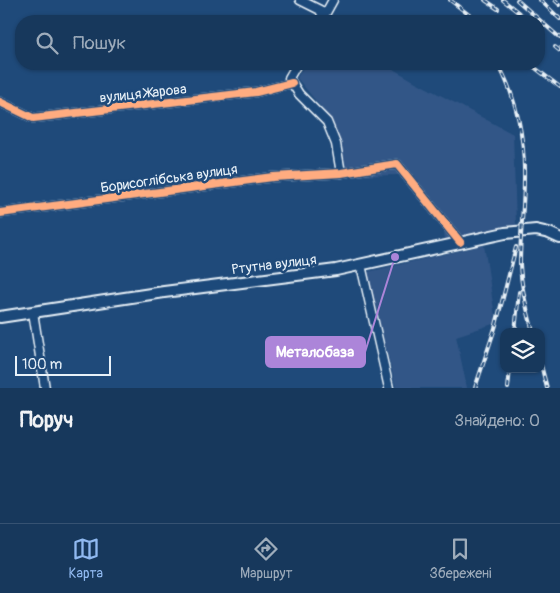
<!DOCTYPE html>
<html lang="uk">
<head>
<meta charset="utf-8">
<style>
	body { margin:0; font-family:Pangolin,sans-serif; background:#203f62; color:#f1f3f6 }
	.controls { position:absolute; right:15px; bottom:15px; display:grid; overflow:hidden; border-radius:10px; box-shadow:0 1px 4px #0004 }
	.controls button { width:45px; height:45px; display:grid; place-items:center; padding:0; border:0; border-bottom:1px solid #365272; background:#17385c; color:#f1f3f6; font:25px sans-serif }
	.scale { position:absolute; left:15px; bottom:12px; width:96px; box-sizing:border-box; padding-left:5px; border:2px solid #e8f1f8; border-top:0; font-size:14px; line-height:18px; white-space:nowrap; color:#e8f1f8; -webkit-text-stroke:4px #1f4a7a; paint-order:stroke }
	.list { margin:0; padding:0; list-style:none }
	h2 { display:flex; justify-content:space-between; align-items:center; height:65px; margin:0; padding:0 20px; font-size:21px }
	h2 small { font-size:16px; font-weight:400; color:#9eacbb }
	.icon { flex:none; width:28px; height:28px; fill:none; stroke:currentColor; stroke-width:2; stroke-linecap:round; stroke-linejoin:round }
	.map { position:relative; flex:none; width:560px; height:388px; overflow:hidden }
	.search { position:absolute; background:#17385c; box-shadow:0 1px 4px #0004; left:15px; right:15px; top:15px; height:55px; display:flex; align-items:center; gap:12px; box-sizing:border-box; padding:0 18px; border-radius:20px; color:#9eacbb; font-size:19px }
	.sheet { height:135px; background:#17385c }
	nav { display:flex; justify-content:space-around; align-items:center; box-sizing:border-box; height:70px; border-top:1px solid #365272; background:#17385c; font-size:14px; color:#9eacbb }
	nav a { display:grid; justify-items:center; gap:2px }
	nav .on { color:#90b9f0 }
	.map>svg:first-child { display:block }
	.built { fill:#335787 }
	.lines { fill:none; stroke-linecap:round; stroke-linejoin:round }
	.street-casing { stroke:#e8f1f8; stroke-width:11 }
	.secondary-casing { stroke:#e8f1f8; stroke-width:14 }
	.street { stroke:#1f4a7a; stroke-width:8 }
	.secondary { stroke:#1f4a7a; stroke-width:10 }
	.rail-casing { stroke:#e8f1f8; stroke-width:4 }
	.rail { stroke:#1f4a7a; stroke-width:2; stroke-dasharray:5.5; stroke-linecap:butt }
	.cycleway-casing { stroke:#1f4a7a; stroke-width:11 }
	.cycleway { stroke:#ffac80; stroke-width:8 }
	.labels { text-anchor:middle; stroke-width:5; stroke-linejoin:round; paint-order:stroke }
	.street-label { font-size:14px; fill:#e8f1f8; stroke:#1f4a7a }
	.leader { fill:none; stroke:#ac85d9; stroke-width:2 }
	.callout-dot { fill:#ac85d9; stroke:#1f4a7a; stroke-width:2 }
	.callout { fill:#ac85d9; stroke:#ac85d9; stroke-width:2 }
	.callout-label { font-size:15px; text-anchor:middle; font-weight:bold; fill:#fff }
</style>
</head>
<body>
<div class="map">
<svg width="560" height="388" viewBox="0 0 560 388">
	<rect width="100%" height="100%" fill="#1f4a7a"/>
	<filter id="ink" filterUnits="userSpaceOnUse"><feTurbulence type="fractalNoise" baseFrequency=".02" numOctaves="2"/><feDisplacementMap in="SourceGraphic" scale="10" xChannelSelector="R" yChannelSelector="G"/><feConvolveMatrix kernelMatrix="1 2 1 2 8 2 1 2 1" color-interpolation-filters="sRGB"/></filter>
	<g filter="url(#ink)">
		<g class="built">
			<path d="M 305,64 L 384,64 L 414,81 L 513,134 L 516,225 L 445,240 L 442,214 L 399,175 L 346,176 L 333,124 L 329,117 L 297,78 Z"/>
			<path d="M 484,245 L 496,323 L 456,336 L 467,388 L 396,388 L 367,272 Z"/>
		</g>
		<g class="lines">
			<defs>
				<g id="street">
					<path d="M 300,0 L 320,10 L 323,17"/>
					<path d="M 322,20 L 333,0"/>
					<path d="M 297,64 L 289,78 L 299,94 L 327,122 L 336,144 L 341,173"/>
					<path d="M 0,102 L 33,118 L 256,92 L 292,83"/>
					<path d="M 0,213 L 273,177 L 341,173 L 397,164 L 460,242"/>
					<path d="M 361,265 L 389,388"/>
					<path d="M 33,312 L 45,388"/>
				</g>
				<path id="secondary" d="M 0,317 L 164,292 L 336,270 L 505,233 L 536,230 L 549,233 L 560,238"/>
			</defs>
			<use href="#street" class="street-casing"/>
			<use href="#secondary" class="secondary-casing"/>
			<use href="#street" class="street"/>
			<use href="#secondary" class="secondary"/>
			<defs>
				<g id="rail">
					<path d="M 450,0 L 477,21"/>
					<path d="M 485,0 L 498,9"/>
					<path d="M 503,0 L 529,21"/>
					<path d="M 517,0 L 560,38"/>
					<path d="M 540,0 L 560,19"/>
					<path d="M 555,0 L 560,5"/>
					<path d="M 555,47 L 560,51"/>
					<path d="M 498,64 C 517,98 525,140 524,179 C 524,207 520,235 520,264 C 521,287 527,309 533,332"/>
					<path d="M 530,64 L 560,87"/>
					<path d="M 515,332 L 519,292"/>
					<path d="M 541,365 L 547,388"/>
					<path d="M 475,388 L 496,325 L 516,247"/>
					<path d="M 508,388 L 510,369"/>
				</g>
			</defs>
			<use href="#rail" class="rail-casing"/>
			<use href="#rail" class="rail"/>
			<defs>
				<g id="cycleway">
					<path d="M 0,102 L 33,118 L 256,92 L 292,83"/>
					<path d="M 0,213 L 273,177 L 341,173 L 397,164 L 460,242"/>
				</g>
			</defs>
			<use href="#cycleway" class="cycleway-casing"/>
			<use href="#cycleway" class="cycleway"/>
		</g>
	</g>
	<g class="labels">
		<g class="street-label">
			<text transform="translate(143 93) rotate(-6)" y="5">вулиця Жарова</text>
			<text transform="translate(169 178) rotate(-8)" y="5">Борисоглібська вулиця</text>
			<text transform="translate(274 264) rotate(-7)" y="5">Ртутна вулиця</text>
		</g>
	</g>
	<path class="leader" d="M395 257L365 352"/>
	<circle class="callout-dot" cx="395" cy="257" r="5"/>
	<rect class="callout" x="266" y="337" width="99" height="30" rx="5"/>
	<g class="callout-label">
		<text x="315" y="357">Металобаза</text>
	</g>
</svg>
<div class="controls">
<button><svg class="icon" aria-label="layers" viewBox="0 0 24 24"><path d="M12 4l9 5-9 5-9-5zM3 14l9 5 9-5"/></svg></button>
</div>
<div class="scale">100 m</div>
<div class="search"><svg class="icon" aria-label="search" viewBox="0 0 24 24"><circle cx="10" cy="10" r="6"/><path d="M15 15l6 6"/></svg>Пошук</div>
</div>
<section class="sheet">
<h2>Поруч<small>Знайдено: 0</small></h2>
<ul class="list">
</ul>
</section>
<nav>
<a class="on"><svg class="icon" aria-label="map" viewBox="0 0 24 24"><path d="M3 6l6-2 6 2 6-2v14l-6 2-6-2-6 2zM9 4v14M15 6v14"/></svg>Карта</a>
<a><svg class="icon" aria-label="directions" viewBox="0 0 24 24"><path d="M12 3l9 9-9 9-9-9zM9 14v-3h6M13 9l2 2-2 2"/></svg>Маршрут</a>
<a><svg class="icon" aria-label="saved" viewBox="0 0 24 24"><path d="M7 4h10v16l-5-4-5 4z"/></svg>Збережені</a>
</nav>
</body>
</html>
